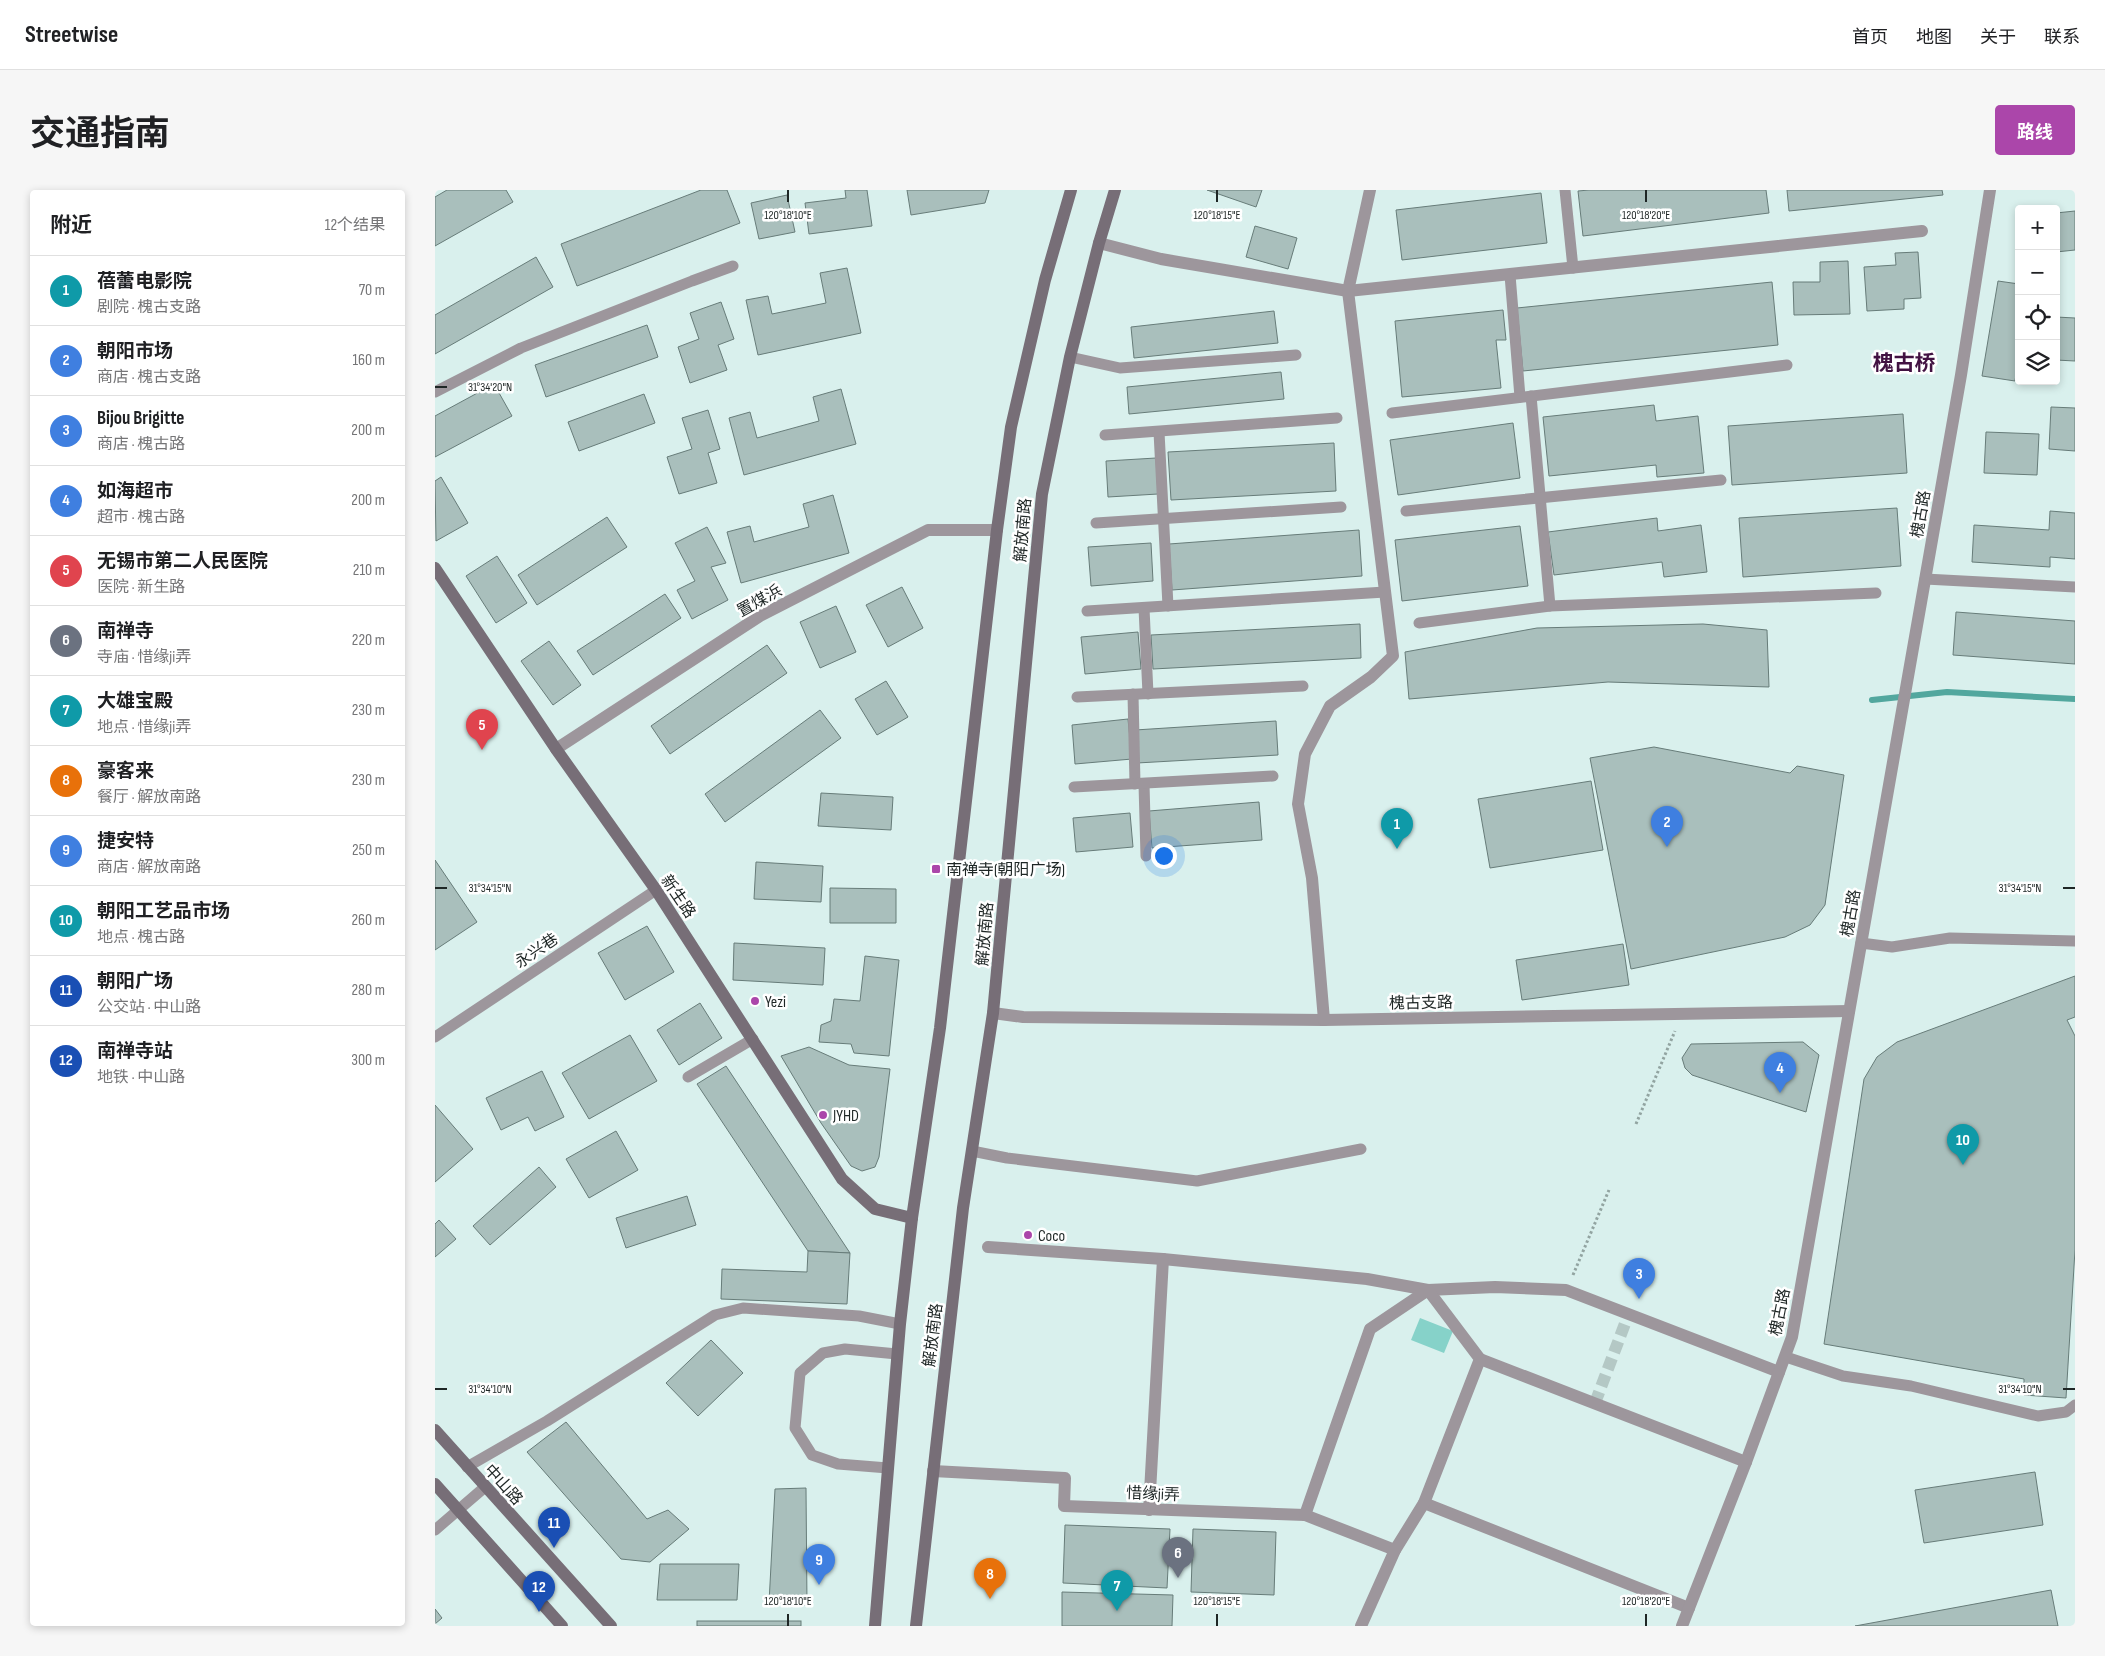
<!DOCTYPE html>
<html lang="zh">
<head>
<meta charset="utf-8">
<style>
	body { margin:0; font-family:"Sofia Sans Condensed","Noto Sans SC",sans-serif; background:#f6f6f6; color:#202124 }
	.controls { position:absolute; right:15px; top:15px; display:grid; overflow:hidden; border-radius:5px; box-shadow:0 2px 8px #0003 }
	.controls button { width:45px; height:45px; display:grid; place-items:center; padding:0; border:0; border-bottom:1px solid #e0e0e0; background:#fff; color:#202124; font:25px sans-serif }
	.you { position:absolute; left:728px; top:665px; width:18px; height:18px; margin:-12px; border:4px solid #fff; border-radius:50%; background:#1a73e8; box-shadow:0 0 0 8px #1a73e833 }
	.badge { display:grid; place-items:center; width:32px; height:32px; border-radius:50%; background:#ab46aa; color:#fff; font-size:16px; font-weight:700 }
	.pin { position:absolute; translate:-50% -41px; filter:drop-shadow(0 1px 2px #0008) }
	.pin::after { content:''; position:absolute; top:26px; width:18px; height:15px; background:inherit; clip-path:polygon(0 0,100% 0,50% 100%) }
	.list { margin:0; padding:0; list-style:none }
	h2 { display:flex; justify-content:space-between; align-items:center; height:65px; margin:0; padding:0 20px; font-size:21px }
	h2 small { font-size:16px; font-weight:400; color:#757577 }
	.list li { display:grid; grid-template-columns:32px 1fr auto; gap:15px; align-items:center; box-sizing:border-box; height:70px; padding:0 20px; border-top:1px solid #e0e0e0 }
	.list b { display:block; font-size:19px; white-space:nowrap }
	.list p { margin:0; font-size:16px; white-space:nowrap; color:#757577 }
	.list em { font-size:16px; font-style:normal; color:#757577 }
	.icon { flex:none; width:28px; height:28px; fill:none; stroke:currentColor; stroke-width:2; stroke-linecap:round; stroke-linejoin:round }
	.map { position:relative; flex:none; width:1640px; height:1436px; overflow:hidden; border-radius:5px }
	header { display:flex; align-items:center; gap:30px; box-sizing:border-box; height:70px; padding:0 25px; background:#fff; border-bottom:1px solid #e0e0e0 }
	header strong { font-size:24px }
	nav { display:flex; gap:28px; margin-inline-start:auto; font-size:18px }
	.intro { display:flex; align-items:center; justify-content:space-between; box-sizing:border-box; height:120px; padding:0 30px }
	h1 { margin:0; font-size:35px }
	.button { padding:12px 22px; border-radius:5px; background:#ab46aa; color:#fff; font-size:18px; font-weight:700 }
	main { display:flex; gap:30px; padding:0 30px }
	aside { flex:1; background:#fff; border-radius:5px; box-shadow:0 2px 8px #0003 }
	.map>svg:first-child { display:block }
	.green { fill:#86d2c9 }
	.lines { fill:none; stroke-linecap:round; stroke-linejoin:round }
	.stream { stroke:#52a79e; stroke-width:6 }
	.building { fill:#a9bfbc; stroke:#677c79 }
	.street-tunnel { stroke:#b4c8c5; stroke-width:12; stroke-dasharray:12 6; stroke-linecap:butt }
	.path { stroke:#92a4a1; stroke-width:3; stroke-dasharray:2.5 2.5; stroke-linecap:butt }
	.lane { stroke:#9d969c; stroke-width:11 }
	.street { stroke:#9d969c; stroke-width:12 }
	.secondary { stroke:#776e77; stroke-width:12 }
	.ticks { fill:none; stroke:#1e2625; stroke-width:2 }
	.poi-dot { fill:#ab46aa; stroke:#fff; stroke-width:2 }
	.labels { text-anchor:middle; stroke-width:5; stroke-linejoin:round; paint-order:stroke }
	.street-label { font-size:16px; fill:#1e2625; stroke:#fff }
	.poi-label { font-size:16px; fill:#1e2625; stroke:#fff; text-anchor:start }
	.district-label { font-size:21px; font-weight:bold; fill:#421242; stroke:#fff }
	.ticks-label { font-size:12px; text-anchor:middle; fill:#1e2625; stroke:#fff; stroke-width:5; stroke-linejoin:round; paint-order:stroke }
</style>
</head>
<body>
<header>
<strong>Streetwise</strong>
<nav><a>首页</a><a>地图</a><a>关于</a><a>联系</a></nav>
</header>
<div class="intro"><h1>交通指南</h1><a class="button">路线</a></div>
<main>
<aside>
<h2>附近<small>12个结果</small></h2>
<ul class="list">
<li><span class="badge" style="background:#0f9aa8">1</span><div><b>蓓蕾电影院</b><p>剧院 · 槐古支路</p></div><em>70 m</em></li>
<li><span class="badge" style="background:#3f7fe0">2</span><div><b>朝阳市场</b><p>商店 · 槐古支路</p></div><em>160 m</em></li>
<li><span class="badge" style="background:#3f7fe0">3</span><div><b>Bijou Brigitte</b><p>商店 · 槐古路</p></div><em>200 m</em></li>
<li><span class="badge" style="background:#3f7fe0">4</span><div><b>如海超市</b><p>超市 · 槐古路</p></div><em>200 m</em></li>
<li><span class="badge" style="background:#e0444e">5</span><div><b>无锡市第二人民医院</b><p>医院 · 新生路</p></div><em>210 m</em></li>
<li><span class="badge" style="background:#6b7280">6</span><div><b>南禅寺</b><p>寺庙 · 惜缘ji弄</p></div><em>220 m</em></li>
<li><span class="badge" style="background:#0f9aa8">7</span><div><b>大雄宝殿</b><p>地点 · 惜缘ji弄</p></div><em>230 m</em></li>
<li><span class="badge" style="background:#e8710a">8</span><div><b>豪客来</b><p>餐厅 · 解放南路</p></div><em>230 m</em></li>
<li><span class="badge" style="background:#3f7fe0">9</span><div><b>捷安特</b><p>商店 · 解放南路</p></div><em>250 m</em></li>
<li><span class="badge" style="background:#0f9aa8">10</span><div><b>朝阳工艺品市场</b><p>地点 · 槐古路</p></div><em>260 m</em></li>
<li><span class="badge" style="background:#1a4fb4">11</span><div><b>朝阳广场</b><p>公交站 · 中山路</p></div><em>280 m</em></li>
<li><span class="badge" style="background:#1a4fb4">12</span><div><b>南禅寺站</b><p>地铁 · 中山路</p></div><em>300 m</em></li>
</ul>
</aside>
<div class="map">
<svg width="1640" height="1436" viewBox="0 0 1640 1436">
	<rect width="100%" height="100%" fill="#d9f0ed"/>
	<path class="green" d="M 985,1128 L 1018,1141 L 1009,1163 L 976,1150 Z"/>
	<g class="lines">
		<path class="stream" d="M 1437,510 L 1512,502 L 1640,509"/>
	</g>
	<g class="building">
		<path d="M 12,0 L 71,0 L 78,12 L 0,56 L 0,7 Z"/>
		<path d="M 266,0 L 292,0 L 305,33 L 142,96 L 126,54 Z"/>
		<path d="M 410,0 L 432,0 L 437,36 L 374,44 L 370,13 L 411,8 Z"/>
		<path d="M 472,0 L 554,0 L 550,13 L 476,25 Z"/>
		<path d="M 772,0 L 827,0 L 821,17 Z"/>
		<path d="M 1154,0 L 1331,0 L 1334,23 L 1148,46 L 1143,1 Z"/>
		<path d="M 1352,0 L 1507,0 L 1508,5 L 1354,21 Z"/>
		<path d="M 1106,3 L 1112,53 L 967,70 L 961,20 Z"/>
		<path d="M 352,5 L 360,42 L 324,49 L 316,13 Z"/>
		<path d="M 1640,21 L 1640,60 L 1621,62 L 1621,23 Z"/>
		<path d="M 820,36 L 862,48 L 853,79 L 811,67 Z"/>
		<path d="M 1483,62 L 1486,108 L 1469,109 L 1469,119 L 1432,121 L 1429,77 L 1461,75 L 1460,63 Z"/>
		<path d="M 101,67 L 118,97 L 0,164 L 0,125 Z"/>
		<path d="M 1413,71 L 1415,124 L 1359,125 L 1358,92 L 1385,92 L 1385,72 Z"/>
		<path d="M 412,78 L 426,143 L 323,165 L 311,110 L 333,106 L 337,124 L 391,113 L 385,83 Z"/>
		<path d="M 1563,91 L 1584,94 L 1584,164 L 1580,191 L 1547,186 Z"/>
		<path d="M 1337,92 L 1343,155 L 1088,181 L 1082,118 Z"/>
		<path d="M 286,112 L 299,149 L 283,155 L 292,180 L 255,193 L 243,157 L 264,149 L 255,123 Z"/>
		<path d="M 1068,120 L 1071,150 L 1061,150 L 1066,198 L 967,207 L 960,131 Z"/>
		<path d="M 839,121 L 843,153 L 699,168 L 696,137 Z"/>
		<path d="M 1621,127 L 1640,128 L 1640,171 L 1621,170 Z"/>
		<path d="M 212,135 L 223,167 L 111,207 L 100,175 Z"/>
		<path d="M 846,182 L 849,209 L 694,224 L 692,197 Z"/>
		<path d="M 59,194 L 77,226 L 0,267 L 0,226 Z"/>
		<path d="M 406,199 L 421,254 L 309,285 L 294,228 L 315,222 L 322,248 L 384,231 L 378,207 Z"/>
		<path d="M 209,204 L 220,233 L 144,261 L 133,232 Z"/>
		<path d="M 1219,215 L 1221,231 L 1263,226 L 1269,283 L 1222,287 L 1221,275 L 1114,286 L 1108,227 Z"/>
		<path d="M 1616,217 L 1640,218 L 1640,261 L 1614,259 Z"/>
		<path d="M 273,220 L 285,259 L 273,263 L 282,293 L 244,304 L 232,267 L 257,259 L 247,228 Z"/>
		<path d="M 1468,224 L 1472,283 L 1297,295 L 1293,236 Z"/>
		<path d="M 1078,233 L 1085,288 L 963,305 L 955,250 Z"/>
		<path d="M 1551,242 L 1604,244 L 1602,285 L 1549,283 Z"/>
		<path d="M 899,253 L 901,301 L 736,310 L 733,262 Z"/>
		<path d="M 721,268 L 723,304 L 673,307 L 671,271 Z"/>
		<path d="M 6,287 L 33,333 L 1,351 L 0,291 Z"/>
		<path d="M 398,305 L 414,363 L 306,393 L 292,342 L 315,336 L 319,352 L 374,337 L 368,314 Z"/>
		<path d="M 1462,318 L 1466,376 L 1308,387 L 1304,328 Z"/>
		<path d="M 1615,321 L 1640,323 L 1640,369 L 1615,367 L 1615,377 L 1537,372 L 1539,335 L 1614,340 Z"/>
		<path d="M 172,327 L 192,357 L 102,415 L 83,385 Z"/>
		<path d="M 1222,328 L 1223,341 L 1266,335 L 1272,382 L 1229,387 L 1227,372 L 1119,385 L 1113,342 Z"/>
		<path d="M 1085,336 L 1093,396 L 967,411 L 960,350 Z"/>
		<path d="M 272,337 L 291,373 L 276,377 L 293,410 L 257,429 L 242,400 L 260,391 L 240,353 Z"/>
		<path d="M 924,340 L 927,386 L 737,400 L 734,354 Z"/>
		<path d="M 716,353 L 718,391 L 656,396 L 653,357 Z"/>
		<path d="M 62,366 L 92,413 L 61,433 L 31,386 Z"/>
		<path d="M 467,397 L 488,438 L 453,457 L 431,415 Z"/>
		<path d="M 230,404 L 246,428 L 158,485 L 142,461 Z"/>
		<path d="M 401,416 L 421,462 L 385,478 L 365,432 Z"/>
		<path d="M 1521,422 L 1640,431 L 1640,474 L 1518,465 Z"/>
		<path d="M 925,434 L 926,468 L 718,479 L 716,445 Z"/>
		<path d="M 1268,434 L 1332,440 L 1334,497 L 1173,492 L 974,509 L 970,462 L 1102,438 Z"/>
		<path d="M 703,442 L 706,479 L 650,484 L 646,447 Z"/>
		<path d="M 114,451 L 146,495 L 118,515 L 86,471 Z"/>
		<path d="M 332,455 L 352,483 L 235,564 L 216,536 Z"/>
		<path d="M 451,491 L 473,527 L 442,545 L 420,509 Z"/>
		<path d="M 385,520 L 406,548 L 290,632 L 270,604 Z"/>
		<path d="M 693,529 L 697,569 L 640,574 L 637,535 Z"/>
		<path d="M 841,531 L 843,565 L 702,573 L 700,540 Z"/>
		<path d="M 1219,557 L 1355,583 L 1362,576 L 1409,585 L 1390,715 L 1375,735 L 1350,747 L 1196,779 L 1155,568 Z"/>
		<path d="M 1156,591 L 1168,660 L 1055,678 L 1043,609 Z"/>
		<path d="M 386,603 L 458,607 L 456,640 L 383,636 Z"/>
		<path d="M 824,612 L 827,650 L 717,658 L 714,621 Z"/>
		<path d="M 695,623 L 698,657 L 641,662 L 638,628 Z"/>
		<path d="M 0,670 L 42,732 L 0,760 Z"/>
		<path d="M 321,672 L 388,676 L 386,712 L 319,709 Z"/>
		<path d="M 395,698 L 461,699 L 461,733 L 395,733 Z"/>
		<path d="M 212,736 L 239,782 L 190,810 L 163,763 Z"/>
		<path d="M 299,753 L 390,758 L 388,795 L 298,790 Z"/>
		<path d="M 1188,754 L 1194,795 L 1087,810 L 1081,770 Z"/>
		<path d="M 430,766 L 464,770 L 454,866 L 419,863 L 416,854 L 384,852 L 386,835 L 396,831 L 399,809 L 425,811 Z"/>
		<path d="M 1640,786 L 1640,827 L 1632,830 L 1640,846 L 1640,1060 L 1631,1208 L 1589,1205 L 1589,1189 L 1389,1154 L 1429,889 L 1442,867 L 1462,852 Z"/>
		<path d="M 265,813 L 287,848 L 244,875 L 222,840 Z"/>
		<path d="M 195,845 L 222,891 L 154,929 L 127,883 Z"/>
		<path d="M 1368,852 L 1384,865 L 1371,922 L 1257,885 L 1250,878 L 1247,868 L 1256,854 Z"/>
		<path d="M 374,857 L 414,875 L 455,879 L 444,967 L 440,977 L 427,981 L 416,976 L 386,933 L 346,866 Z"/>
		<path d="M 291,876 L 415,1063 L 373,1061 L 262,894 Z"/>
		<path d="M 107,881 L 129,927 L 100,941 L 93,927 L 66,940 L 51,908 Z"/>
		<path d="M 0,915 L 38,959 L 0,992 Z"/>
		<path d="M 181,941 L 203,980 L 154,1008 L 131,969 Z"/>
		<path d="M 104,977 L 121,997 L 55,1055 L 38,1036 Z"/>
		<path d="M 252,1006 L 261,1035 L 191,1058 L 181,1028 Z"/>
		<path d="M 4,1030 L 21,1049 L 0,1067 L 0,1034 Z"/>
		<path d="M 373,1061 L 415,1063 L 412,1114 L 286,1109 L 287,1079 L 372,1082 Z"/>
		<path d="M 276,1150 L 308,1183 L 263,1226 L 231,1193 Z"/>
		<path d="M 131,1232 L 212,1329 L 233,1320 L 254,1339 L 215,1372 L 186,1369 L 92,1262 Z"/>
		<path d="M 1600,1282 L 1608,1335 L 1489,1353 L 1480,1300 Z"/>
		<path d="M 371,1298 L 372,1415 L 334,1413 L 340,1299 Z"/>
		<path d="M 630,1335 L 735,1339 L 732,1398 L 628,1393 Z"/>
		<path d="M 758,1339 L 841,1342 L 839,1405 L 756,1402 Z"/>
		<path d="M 225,1374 L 304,1374 L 302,1410 L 222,1410 Z"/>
		<path d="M 1616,1400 L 1623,1436 L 1420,1436 Z"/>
		<path d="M 627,1402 L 738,1405 L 737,1436 L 627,1436 Z"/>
		<path d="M 0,1419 L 7,1428 L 0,1434 Z"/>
		<rect x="262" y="1431" width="104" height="5"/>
	</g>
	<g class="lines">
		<path class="street-tunnel" d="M 1160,1213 L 1194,1123"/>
		<g class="path">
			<path d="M 1201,934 L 1240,841"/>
			<path d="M 1138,1085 L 1174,1000"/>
		</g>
		<g class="lane">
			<path d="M 1130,0 L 1138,78"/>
			<path d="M 1075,85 L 1085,207"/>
			<path d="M 635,167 L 685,178 L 861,165"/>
			<path d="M 0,202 L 86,158 L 257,91 L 298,76"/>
			<path d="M 1096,206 L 1115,416"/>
			<path d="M 957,223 L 1352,175"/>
			<path d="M 724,242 L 733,416"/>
			<path d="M 670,245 L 902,228"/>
			<path d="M 971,321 L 1286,290"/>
			<path d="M 661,333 L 906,317"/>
			<path d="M 1490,389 L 1640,397"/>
			<path d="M 709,418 L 713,504"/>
			<path d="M 652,421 L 950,402"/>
			<path d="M 984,433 L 1115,416 L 1441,403"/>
			<path d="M 698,504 L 700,594"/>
			<path d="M 642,507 L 868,496"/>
			<path d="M 709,594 L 711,666"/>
			<path d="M 639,597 L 838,586"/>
			<path d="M 1426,753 L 1457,757 L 1515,748 L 1640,751"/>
			<path d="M 0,847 L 221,700"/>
			<path d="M 253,887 L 318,849"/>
			<path d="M 537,961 L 572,968 L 762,991 L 926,959"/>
			<path d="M 1351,1167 L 1408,1186 L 1476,1196 L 1603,1226 L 1631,1222 L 1640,1215"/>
			<path d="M 32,1277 L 112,1231 L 280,1125 L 308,1118 L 424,1126 L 465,1134"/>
			<path d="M 453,1278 L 403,1274 L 377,1265 L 360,1238 L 365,1183 L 388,1163 L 410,1159 L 462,1164"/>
			<path d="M 0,1340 L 50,1297"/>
		</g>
		<g class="street">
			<path d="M 664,53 L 726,69 L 913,101 L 1487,41"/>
			<path d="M 121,559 L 325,426 L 493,340 L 562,340"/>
			<path d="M 558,823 L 588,827 L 889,830 L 1414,821"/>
			<path d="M 889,830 L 877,688 L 863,614 L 870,564 L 895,516 L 936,487 L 958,466 L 913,101 L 935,0"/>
			<path d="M 553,1057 L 728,1069 L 932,1089 L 993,1100 L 1060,1097 L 1131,1100 L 1344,1182"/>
			<path d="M 1045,1169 L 1311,1272"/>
			<path d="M 498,1281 L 630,1288 L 629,1316 L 870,1325 L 960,1360"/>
			<path d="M 989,1313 L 1254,1418"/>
			<path d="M 714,1320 L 728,1069"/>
			<path d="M 870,1325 L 935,1139 L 993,1100 L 1045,1169 L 989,1313 L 960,1360 L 926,1436"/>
			<path d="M 1247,1436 L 1311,1272 L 1357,1147 L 1526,185 L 1555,0"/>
		</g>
		<g class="secondary">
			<path d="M 0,378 L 121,559 L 221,700 L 407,989 L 440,1019 L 477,1028"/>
			<path d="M 0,1240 L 176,1436"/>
			<path d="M 0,1294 L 127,1436"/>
			<path d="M 440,1436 L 465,1134 L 477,1028 L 505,838 L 562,340 L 576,237 L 610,90 L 636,0"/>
			<path d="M 481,1436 L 528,1018 L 558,823 L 607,304 L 635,167 L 664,53 L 680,0"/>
		</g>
	</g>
	<path class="ticks" d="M 353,0 L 353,12M 782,0 L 782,12M 1211,0 L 1211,12M 0,197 L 12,197M 0,698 L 12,698M 1628,698 L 1640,698M 0,1199 L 12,1199M 1628,1199 L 1640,1199M 353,1424 L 353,1436M 782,1424 L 782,1436M 1211,1424 L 1211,1436"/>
	<g class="poi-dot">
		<rect x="496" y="674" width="10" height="10" rx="2.5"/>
		<circle cx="320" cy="811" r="5"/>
		<circle cx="388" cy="925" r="5"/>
		<circle cx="593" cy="1045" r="5"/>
	</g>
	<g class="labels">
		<g class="street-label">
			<text transform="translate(1485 324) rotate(-80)" y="6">槐古路</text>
			<text transform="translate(587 340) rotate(-85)" y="6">解放南路</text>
			<text transform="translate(324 410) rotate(-29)" y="6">置煤浜</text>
			<text transform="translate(244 706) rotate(56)" y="6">新生路</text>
			<text transform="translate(1415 723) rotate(-80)" y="6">槐古路</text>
			<text transform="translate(549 744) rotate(-85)" y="6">解放南路</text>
			<text transform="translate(101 760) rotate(-34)" y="6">永兴巷</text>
			<text transform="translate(986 812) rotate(-1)" y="6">槐古支路</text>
			<text transform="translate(1344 1122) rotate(-79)" y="6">槐古路</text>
			<text transform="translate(497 1145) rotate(-83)" y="6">解放南路</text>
			<text transform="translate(69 1294) rotate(48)" y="6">中山路</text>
			<text transform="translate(718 1303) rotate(2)" y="6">惜缘ji弄</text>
		</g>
		<g class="poi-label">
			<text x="511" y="685">南禅寺(朝阳广场)</text>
			<text x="330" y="817">Yezi</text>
			<text x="398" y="931">JYHD</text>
			<text x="603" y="1051">Coco</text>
		</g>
		<g class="district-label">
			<text x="1469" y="180">槐古桥</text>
		</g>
	</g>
	<g class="ticks-label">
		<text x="353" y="29">120°18'10"E</text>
		<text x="782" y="29">120°18'15"E</text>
		<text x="1211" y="29">120°18'20"E</text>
		<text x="55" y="201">31°34'20"N</text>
		<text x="55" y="702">31°34'15"N</text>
		<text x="1585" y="702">31°34'15"N</text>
		<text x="55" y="1203">31°34'10"N</text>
		<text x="1585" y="1203">31°34'10"N</text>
		<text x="353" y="1415">120°18'10"E</text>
		<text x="782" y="1415">120°18'15"E</text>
		<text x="1211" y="1415">120°18'20"E</text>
	</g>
</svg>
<div class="controls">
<button>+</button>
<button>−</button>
<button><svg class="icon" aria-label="locate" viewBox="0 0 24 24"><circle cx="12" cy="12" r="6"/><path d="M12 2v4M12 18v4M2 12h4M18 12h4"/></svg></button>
<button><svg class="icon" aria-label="layers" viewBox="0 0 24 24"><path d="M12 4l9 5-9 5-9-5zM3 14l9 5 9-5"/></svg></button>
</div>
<div class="you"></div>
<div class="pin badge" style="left:962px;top:659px;background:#0f9aa8">1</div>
<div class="pin badge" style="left:1232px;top:657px;background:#3f7fe0">2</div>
<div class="pin badge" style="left:1204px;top:1109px;background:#3f7fe0">3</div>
<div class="pin badge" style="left:1345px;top:903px;background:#3f7fe0">4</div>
<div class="pin badge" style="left:47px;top:560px;background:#e0444e">5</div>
<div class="pin badge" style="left:743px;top:1388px;background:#6b7280">6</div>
<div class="pin badge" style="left:682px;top:1421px;background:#0f9aa8">7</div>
<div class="pin badge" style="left:555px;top:1409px;background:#e8710a">8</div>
<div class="pin badge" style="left:384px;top:1395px;background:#3f7fe0">9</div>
<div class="pin badge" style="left:1528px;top:975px;background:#0f9aa8">10</div>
<div class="pin badge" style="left:119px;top:1358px;background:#1a4fb4">11</div>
<div class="pin badge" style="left:104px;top:1422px;background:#1a4fb4">12</div>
</div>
</main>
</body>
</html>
